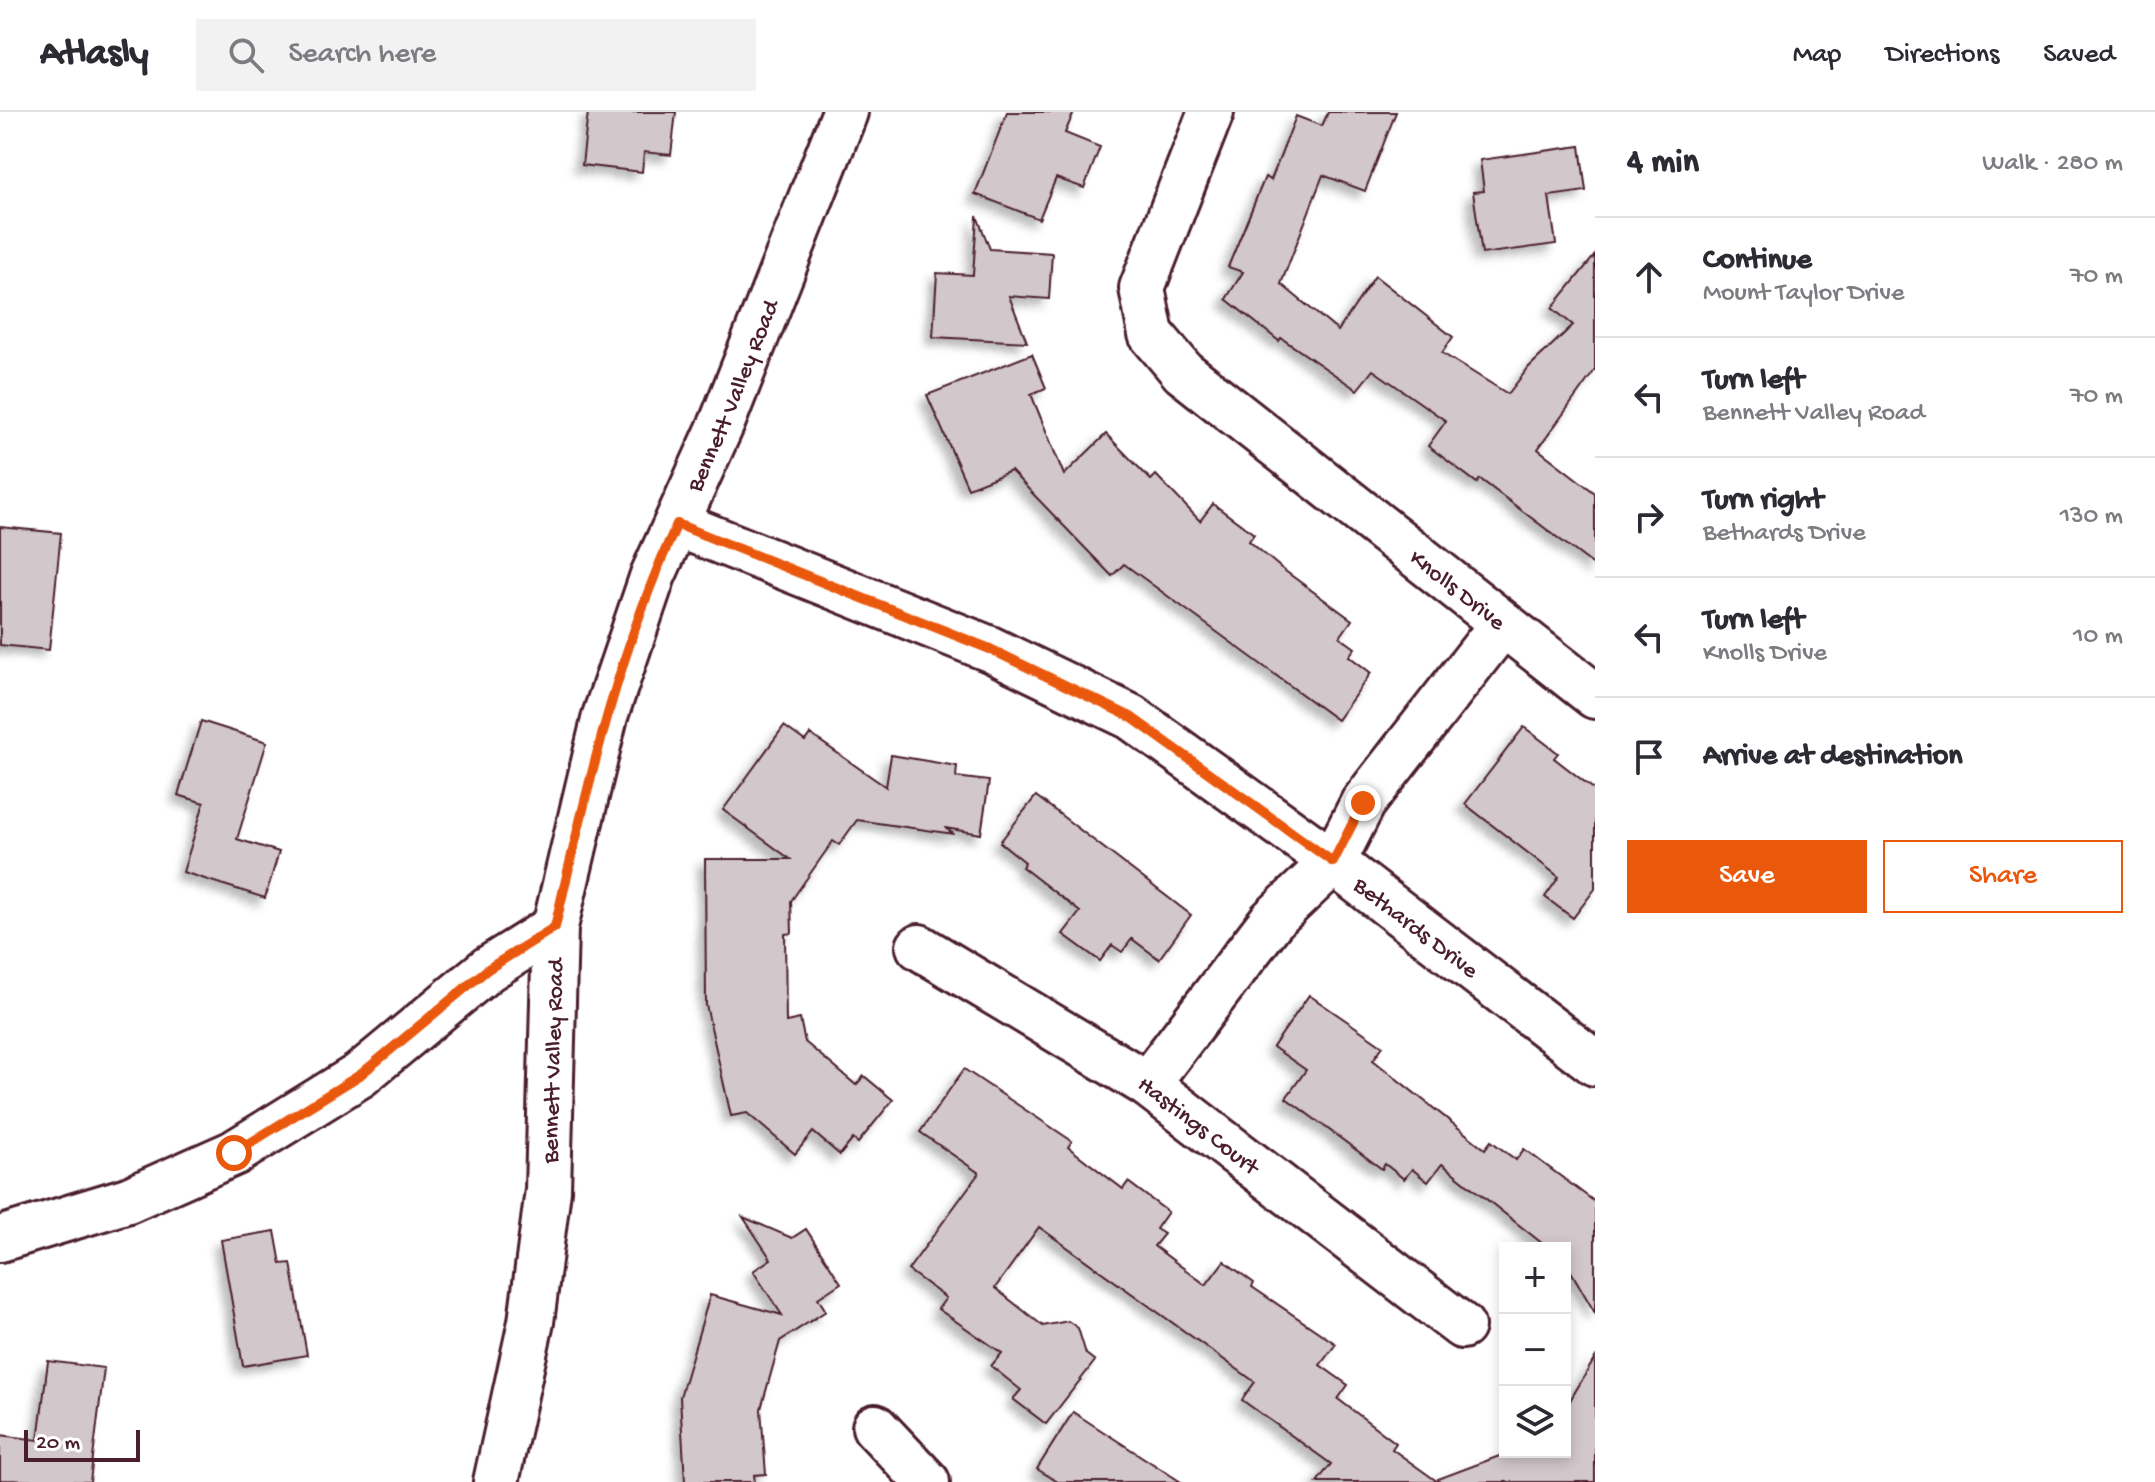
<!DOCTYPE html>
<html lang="en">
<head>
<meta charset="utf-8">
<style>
	body { margin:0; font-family:"Gochi Hand",sans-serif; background:#f2f2f3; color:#2b2b33 }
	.controls { position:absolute; right:24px; bottom:24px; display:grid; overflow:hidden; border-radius:0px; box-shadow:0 4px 12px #0003 }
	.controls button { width:72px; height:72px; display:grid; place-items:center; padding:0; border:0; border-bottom:2px solid #e1e1e2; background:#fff; color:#2b2b33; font:40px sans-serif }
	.scale { position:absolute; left:24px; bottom:20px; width:116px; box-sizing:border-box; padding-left:8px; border:4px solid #4a1f2b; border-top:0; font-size:22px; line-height:28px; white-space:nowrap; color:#4a1f2b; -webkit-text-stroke:6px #fff; paint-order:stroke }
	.stop { position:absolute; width:24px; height:24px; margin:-18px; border:6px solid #ea580c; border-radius:50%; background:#fff }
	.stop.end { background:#ea580c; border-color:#fff; box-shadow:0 2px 8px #0008 }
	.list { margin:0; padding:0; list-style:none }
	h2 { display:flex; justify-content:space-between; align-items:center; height:104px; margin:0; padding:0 32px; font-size:34px }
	h2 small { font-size:26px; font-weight:400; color:#7c7c81 }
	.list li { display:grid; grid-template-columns:52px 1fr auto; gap:24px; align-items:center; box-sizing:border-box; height:120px; padding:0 32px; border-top:2px solid #e1e1e2 }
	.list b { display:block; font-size:30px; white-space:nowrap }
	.list p { margin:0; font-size:26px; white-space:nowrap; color:#7c7c81 }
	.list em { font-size:26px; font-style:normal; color:#7c7c81 }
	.actions { display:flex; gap:16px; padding:24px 32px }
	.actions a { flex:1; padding:18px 0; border:2px solid #ea580c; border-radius:0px; text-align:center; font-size:28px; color:#ea580c }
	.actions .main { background:#ea580c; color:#fff }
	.icon { flex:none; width:44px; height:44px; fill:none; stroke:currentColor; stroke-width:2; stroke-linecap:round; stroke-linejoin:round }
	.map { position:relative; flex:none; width:1595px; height:1370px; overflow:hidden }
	header { display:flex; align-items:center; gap:48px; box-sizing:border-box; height:112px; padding:0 40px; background:#fff; border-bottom:2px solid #e1e1e2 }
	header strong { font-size:38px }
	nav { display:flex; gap:44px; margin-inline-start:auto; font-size:28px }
	.search { width:560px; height:72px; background:#f2f2f3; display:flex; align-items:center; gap:20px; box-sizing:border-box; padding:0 28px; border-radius:0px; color:#7c7c81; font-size:30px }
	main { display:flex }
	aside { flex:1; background:#fff }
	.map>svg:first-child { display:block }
	.building { fill:#d2c7cb; stroke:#4a1f2b; stroke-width:2; filter:url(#shadow) }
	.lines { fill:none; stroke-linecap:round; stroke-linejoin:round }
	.street-casing { stroke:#4a1f2b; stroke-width:50 }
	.secondary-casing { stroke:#4a1f2b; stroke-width:50 }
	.street { stroke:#fff; stroke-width:44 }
	.secondary { stroke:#fff; stroke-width:44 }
	.route { stroke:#ea580c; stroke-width:10 }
	.labels { text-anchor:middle; stroke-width:8; stroke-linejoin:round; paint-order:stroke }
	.street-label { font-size:24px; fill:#4a1f2b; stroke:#fff }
</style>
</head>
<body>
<header>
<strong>Atlasly</strong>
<div class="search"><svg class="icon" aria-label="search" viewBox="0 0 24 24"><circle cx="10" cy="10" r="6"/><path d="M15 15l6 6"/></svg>Search here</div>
<nav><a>Map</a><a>Directions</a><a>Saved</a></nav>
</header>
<main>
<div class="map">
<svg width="1595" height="1370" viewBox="0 0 1595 1370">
	<defs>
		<filter id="shadow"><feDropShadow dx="-7" dy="7" stdDeviation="4" flood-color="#0004"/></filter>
	</defs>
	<rect width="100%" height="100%" fill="#fff"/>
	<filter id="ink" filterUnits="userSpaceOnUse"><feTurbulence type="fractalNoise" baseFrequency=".0125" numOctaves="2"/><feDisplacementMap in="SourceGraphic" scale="16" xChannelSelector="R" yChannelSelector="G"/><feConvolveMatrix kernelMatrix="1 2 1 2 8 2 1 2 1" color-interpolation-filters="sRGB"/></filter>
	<g filter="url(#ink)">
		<g class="building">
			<path d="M 588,0 L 676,0 L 671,43 L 644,40 L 642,60 L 582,53 Z"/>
			<path d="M 1007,0 L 1074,0 L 1065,21 L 1100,35 L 1084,76 L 1056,66 L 1039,107 L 975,82 Z"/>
			<path d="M 1328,0 L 1396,0 L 1365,79 L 1323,63 L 1281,172 L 1338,219 L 1375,164 L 1453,225 L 1442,241 L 1508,282 L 1529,255 L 1573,213 L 1552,196 L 1595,143 L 1595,258 L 1538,337 L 1595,381 L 1595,454 L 1480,367 L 1477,371 L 1428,334 L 1446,309 L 1373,258 L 1357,278 L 1281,226 L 1279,229 L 1226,187 L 1243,160 L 1228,155 L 1265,65 L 1271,68 L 1296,4 L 1322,14 Z"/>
			<path d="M 1580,34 L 1586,79 L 1549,84 L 1556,132 L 1482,142 L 1473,80 L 1484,79 L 1480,48 Z"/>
			<path d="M 977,104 L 990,137 L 1052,141 L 1049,187 L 1009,184 L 1027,230 L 933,225 L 937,161 L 973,163 Z"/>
			<path d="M 1032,242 L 1046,276 L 1031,282 L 1064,363 L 1106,322 L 1151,368 L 1156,363 L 1200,409 L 1213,392 L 1254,422 L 1249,429 L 1281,456 L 1352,508 L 1340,525 L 1355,536 L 1349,544 L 1371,561 L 1337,608 L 1124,452 L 1112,464 L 1011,359 L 968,376 L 927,283 Z"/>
			<path d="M 0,415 L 61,421 L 49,538 L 0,533 Z"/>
			<path d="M 201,609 L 267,630 L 237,727 L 279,740 L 265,786 L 183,760 L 204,691 L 178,683 Z"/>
			<path d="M 784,614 L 805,629 L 810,622 L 886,675 L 891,643 L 957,654 L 956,665 L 989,669 L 981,722 L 945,716 L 954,722 L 857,708 L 839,733 L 833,729 L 791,789 L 792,821 L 785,822 L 786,910 L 800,907 L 805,930 L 856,973 L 864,964 L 893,988 L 858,1031 L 853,1027 L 840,1043 L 813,1020 L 795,1042 L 747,1001 L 731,1004 L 706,893 L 705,747 L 790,747 L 723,698 Z"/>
			<path d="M 1524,615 L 1558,641 L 1554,646 L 1595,678 L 1595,777 L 1573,806 L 1545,785 L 1559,765 L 1465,692 Z"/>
			<path d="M 1036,684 L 1191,803 L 1159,847 L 1132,827 L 1122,840 L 1112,833 L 1100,849 L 1063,822 L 1080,800 L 1022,755 L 1025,750 L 1000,730 Z"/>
			<path d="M 1309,883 L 1383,934 L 1373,948 L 1485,1037 L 1491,1029 L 1516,1048 L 1524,1037 L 1595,1090 L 1595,1201 L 1565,1149 L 1565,1136 L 1548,1136 L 1442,1052 L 1428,1070 L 1412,1057 L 1404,1067 L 1385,1052 L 1382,1057 L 1286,986 L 1306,958 L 1273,935 Z"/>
			<path d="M 964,957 L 1072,1029 L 1068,1035 L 1123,1077 L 1128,1070 L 1168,1100 L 1156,1117 L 1164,1122 L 1154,1134 L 1206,1173 L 1224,1149 L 1254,1171 L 1252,1175 L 1336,1232 L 1320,1253 L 1348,1273 L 1338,1287 L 1396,1331 L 1392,1337 L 1438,1370 L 1317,1370 L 1331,1352 L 1242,1288 L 1255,1270 L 1039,1115 L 995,1176 L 1043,1214 L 1068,1209 L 1078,1216 L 1086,1242 L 1095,1249 L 1046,1312 L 1013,1287 L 1021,1278 L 991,1254 L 1002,1241 L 938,1197 L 946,1186 L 908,1158 L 979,1061 L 920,1020 Z"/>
			<path d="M 743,1105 L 792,1126 L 806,1117 L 841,1171 L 818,1186 L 826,1199 L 780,1229 L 761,1297 L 766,1362 L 754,1363 L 755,1370 L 685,1370 L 680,1285 L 710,1183 L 782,1203 L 753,1159 L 771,1147 Z"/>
			<path d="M 275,1119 L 281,1152 L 291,1151 L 307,1243 L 243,1254 L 221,1128 Z"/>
			<path d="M 1595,1246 L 1595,1370 L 1439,1370 L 1438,1367 L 1510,1340 L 1565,1340 L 1565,1297 Z"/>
			<path d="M 48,1249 L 104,1256 L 90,1370 L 0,1368 L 0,1323 L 38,1328 Z"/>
			<path d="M 1073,1300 L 1181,1370 L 1058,1370 L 1037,1357 Z"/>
		</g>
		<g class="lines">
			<defs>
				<g id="street">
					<path id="s1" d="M 1211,0 L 1142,176 L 1151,222 L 1183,260 L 1595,584"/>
					<path id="s2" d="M 919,835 L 1147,972 L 1462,1214"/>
					<path d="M 1147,972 L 1272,808 L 1333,750 L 1363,691 L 1501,514"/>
					<path d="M 0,1127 L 128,1088 L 234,1041 L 360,963 L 488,857 L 555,815"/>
					<path d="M 875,1315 L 927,1370"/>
				</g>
				<g id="secondary">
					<path id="s3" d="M 677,412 L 990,537 L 1131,605 L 1333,750 L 1595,951"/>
					<path id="s4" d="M 496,1370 L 531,1210 L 548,1078 L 555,815 L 605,604 L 653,463 L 722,311 L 845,0"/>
				</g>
			</defs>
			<use href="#street" class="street-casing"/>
			<use href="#secondary" class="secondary-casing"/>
			<use href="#street" class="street"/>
			<use href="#secondary" class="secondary"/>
		</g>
	</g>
	<g class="lines" filter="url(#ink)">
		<path class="route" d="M 234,1041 L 360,963 L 488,857 L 555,815 C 587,678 617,541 677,412 L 990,537 L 1131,605 L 1333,750 L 1363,691"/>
	</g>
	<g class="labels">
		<g class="street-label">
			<text dy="8" stroke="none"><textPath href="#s4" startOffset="1122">Bennett Valley Road</textPath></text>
			<text dy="8" stroke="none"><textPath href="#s1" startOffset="636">Knolls Drive</textPath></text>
			<text dy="8" stroke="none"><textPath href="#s3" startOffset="848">Bethards Drive</textPath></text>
			<text dy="8" stroke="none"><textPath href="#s4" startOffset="426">Bennett Valley Road</textPath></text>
			<text dy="8" stroke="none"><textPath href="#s2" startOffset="332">Hastings Court</textPath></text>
		</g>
	</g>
</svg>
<div class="controls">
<button>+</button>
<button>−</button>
<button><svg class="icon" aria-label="layers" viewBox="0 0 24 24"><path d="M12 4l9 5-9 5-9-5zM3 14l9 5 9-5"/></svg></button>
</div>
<div class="scale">20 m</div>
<div class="stop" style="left:234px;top:1041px"></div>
<div class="stop end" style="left:1363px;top:691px"></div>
</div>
<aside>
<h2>4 min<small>Walk · 280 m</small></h2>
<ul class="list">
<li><svg class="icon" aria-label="ahead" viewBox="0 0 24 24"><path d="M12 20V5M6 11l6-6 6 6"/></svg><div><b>Continue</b><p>Mount Taylor Drive</p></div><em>70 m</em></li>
<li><svg class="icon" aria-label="left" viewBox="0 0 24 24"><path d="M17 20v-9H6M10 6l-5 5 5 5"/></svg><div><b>Turn left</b><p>Bennett Valley Road</p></div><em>70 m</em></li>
<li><svg class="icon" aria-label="right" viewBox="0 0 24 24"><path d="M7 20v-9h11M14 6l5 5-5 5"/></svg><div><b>Turn right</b><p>Bethards Drive</p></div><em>130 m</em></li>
<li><svg class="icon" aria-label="left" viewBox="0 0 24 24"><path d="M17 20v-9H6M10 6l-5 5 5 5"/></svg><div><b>Turn left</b><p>Knolls Drive</p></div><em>10 m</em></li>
<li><svg class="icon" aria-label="arrive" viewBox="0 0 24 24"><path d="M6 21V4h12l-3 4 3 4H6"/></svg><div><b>Arrive at destination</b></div></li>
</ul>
<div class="actions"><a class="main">Save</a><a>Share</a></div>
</aside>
</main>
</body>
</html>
